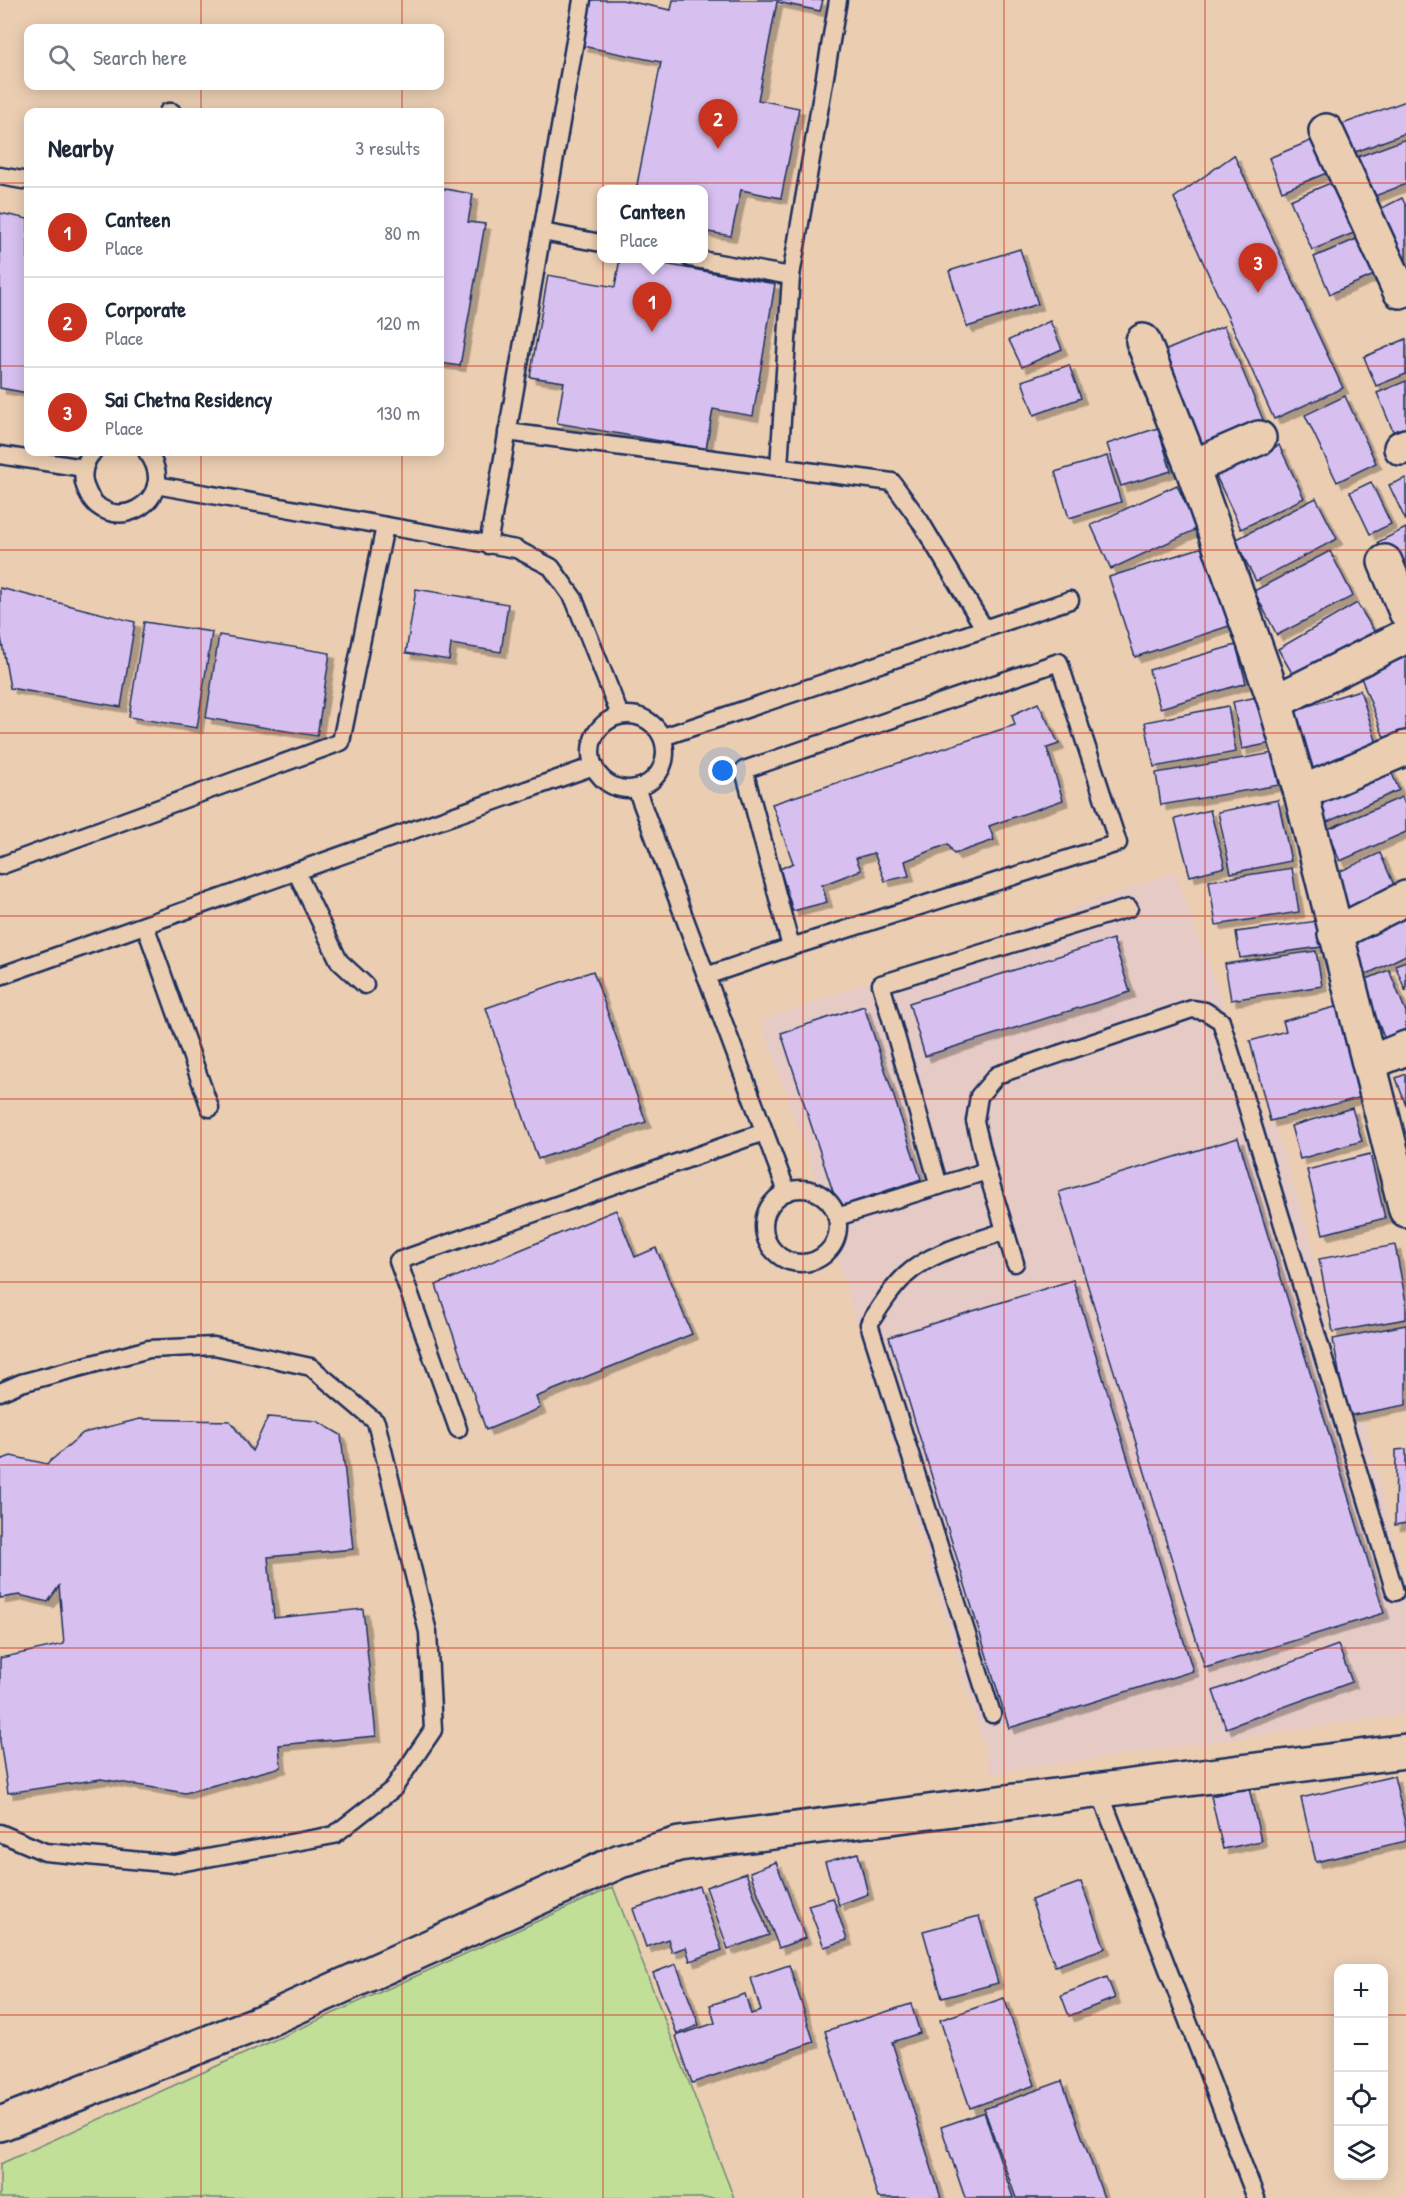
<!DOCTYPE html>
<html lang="en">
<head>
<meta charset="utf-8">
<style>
	body { margin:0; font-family:"Patrick Hand",sans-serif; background:#f2f2f3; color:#1f2937 }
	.controls { position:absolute; right:18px; bottom:18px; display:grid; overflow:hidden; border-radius:12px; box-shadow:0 3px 15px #0003 }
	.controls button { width:54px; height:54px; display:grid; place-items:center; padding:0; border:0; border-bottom:2px solid #e0e1e3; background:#fff; color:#1f2937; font:30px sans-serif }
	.you { position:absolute; left:723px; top:771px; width:21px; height:21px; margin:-15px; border:4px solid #fff; border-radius:50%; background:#1a73e8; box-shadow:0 0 0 9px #1a73e833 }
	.badge { display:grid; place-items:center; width:39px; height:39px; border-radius:50%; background:#c8321e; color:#fff; font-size:20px; font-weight:700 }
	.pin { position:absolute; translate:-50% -50px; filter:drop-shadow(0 2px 3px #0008) }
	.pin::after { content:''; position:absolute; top:32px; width:21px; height:18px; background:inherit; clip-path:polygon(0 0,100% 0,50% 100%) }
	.popup { position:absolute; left:597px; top:185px; width:111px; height:78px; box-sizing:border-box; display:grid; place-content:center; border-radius:12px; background:#fff; filter:drop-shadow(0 2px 4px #0005); font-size:20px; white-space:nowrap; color:#747a83 }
	.popup b { font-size:22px; color:#1f2937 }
	.popup::after { content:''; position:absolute; left:50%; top:100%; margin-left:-12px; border:12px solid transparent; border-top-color:#fff }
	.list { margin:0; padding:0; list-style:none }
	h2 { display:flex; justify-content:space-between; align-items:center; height:78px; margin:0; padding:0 24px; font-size:26px }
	h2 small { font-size:20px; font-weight:400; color:#747a83 }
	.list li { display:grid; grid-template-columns:39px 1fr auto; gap:18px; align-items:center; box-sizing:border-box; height:90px; padding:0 24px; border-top:2px solid #e0e1e3 }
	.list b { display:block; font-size:22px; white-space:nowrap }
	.list p { margin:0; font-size:20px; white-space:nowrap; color:#747a83 }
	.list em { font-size:20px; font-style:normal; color:#747a83 }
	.icon { flex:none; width:33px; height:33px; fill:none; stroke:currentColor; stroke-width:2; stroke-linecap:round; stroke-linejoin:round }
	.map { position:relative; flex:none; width:1406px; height:2198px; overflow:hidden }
	.search { position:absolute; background:#fff; box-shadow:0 3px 15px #0003; left:24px; top:24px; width:420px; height:66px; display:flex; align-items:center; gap:15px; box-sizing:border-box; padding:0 21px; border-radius:12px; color:#747a83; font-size:22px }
	.panel { position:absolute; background:#fff; box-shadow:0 3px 15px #0003; left:24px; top:108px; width:420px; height:348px; border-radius:12px }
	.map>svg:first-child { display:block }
	.built { fill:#e5cac5 }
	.green { fill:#c2df97; stroke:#6e877a; stroke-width:1.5 }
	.building { fill:#d7c0f0; stroke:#1b2f5e; stroke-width:1.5; filter:url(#shadow) }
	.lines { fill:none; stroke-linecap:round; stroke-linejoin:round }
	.lane-casing { stroke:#1b2f5e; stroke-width:21 }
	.street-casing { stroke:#1b2f5e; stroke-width:38 }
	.lane { stroke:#ebceb2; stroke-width:16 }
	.street { stroke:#ebceb2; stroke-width:33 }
	.grid { fill:none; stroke:#c8321e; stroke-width:1.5; stroke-opacity:0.55 }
</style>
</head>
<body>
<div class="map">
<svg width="1406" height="2198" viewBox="0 0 1406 2198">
	<defs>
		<filter id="shadow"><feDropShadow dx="5.5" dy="5.5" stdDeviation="0" flood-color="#0004"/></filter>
	</defs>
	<rect width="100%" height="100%" fill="#ebceb2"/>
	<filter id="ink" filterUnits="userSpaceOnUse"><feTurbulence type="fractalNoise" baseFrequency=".0167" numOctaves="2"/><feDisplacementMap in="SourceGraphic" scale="12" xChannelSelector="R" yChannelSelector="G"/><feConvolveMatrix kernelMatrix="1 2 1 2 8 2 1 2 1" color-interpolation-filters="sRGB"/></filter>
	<g filter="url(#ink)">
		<path class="built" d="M 1175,872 L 1267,1127 L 1275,1125 L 1310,1239 L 1346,1420 L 1365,1421 L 1406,1589 L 1406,1714 L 992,1774 L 839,1263 L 819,1187 L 761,1021 Z"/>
		<path class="green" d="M 613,1887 L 734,2198 L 0,2198 L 0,2164 Z"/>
		<g class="building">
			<path d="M 591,0 L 622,0 L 671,10 L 673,0 L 823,0 L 820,11 L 777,2 L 758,100 L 799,108 L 781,198 L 741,190 L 731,236 L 703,231 L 703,190 L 636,190 L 661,62 L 582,46 Z"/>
			<path d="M 1406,101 L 1406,133 L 1350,154 L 1340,125 Z"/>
			<path d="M 1320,137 L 1334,170 L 1282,191 L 1269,158 Z"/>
			<path d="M 1406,139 L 1406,184 L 1367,199 L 1352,159 Z"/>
			<path d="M 1234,155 L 1343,388 L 1274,419 L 1174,198 Z"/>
			<path d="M 1340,179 L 1361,230 L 1312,250 L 1290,200 Z"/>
			<path d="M 440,188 L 473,194 L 468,222 L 485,224 L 460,366 L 440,363 Z"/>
			<path d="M 1402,198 L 1406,206 L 1406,272 L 1372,213 Z"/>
			<path d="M 0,213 L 28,219 L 28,393 L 0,388 Z"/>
			<path d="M 1373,232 L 1388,269 L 1330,294 L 1314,257 Z"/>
			<path d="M 1020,249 L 1038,304 L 967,327 L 949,271 Z"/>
			<path d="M 620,258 L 631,258 L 775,284 L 753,416 L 713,409 L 706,449 L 557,423 L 564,382 L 530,377 L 548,275 L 615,287 Z"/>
			<path d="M 1050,321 L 1062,349 L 1022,367 L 1009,340 Z"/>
			<path d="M 1224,326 L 1264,422 L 1196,450 L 1157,354 Z"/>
			<path d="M 1406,339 L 1406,374 L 1376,386 L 1364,357 Z"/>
			<path d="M 1069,365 L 1081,398 L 1034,415 L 1022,381 Z"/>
			<path d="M 1406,381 L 1406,439 L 1398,443 L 1377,393 Z"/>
			<path d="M 1345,396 L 1376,463 L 1337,482 L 1305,415 Z"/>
			<path d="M 1158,428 L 1171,471 L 1121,486 L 1107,444 Z"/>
			<path d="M 1279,445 L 1304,498 L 1241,529 L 1216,476 Z"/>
			<path d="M 1107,456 L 1121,502 L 1069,518 L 1055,472 Z"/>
			<path d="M 1406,478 L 1406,521 L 1389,485 Z"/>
			<path d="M 1371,482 L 1391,524 L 1370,534 L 1350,492 Z"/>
			<path d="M 1177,485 L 1197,529 L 1111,569 L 1091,525 Z"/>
			<path d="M 1316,498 L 1337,539 L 1256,581 L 1235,540 Z"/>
			<path d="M 1406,528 L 1406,571 L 1394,576 L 1378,542 Z"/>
			<path d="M 1206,546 L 1232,625 L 1135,657 L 1109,577 Z"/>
			<path d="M 1330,551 L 1353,596 L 1277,635 L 1254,591 Z"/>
			<path d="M 0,588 L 135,622 L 121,707 L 10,688 L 0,632 Z"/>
			<path d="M 416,589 L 508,604 L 501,652 L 451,644 L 449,660 L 406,653 Z"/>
			<path d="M 1357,603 L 1379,639 L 1299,685 L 1278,649 Z"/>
			<path d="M 144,622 L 212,632 L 197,728 L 129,717 Z"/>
			<path d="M 219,635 L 330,653 L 317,736 L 206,718 Z"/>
			<path d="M 1236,645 L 1246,683 L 1160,708 L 1149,670 Z"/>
			<path d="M 1406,657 L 1406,732 L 1385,740 L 1360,675 Z"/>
			<path d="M 1360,690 L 1380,753 L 1315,774 L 1295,710 Z"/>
			<path d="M 1262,696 L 1272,743 L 1242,749 L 1233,702 Z"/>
			<path d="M 1038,703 L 1059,744 L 1047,748 L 1063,800 L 989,826 L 994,840 L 954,854 L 948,844 L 905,861 L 909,876 L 885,881 L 874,853 L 856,858 L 861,870 L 822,885 L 827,902 L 793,911 L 780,869 L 793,863 L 772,804 L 1015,725 L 1012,715 Z"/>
			<path d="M 1228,706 L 1236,752 L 1154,767 L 1145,722 Z"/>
			<path d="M 1273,753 L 1279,785 L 1161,805 L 1156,773 Z"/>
			<path d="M 1390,769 L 1399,790 L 1325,823 L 1316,802 Z"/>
			<path d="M 1402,797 L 1406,807 L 1406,832 L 1340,861 L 1326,830 Z"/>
			<path d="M 1278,800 L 1291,861 L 1231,873 L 1218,812 Z"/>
			<path d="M 1210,810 L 1225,867 L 1190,876 L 1175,819 Z"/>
			<path d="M 1380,853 L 1397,892 L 1351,912 L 1334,874 Z"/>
			<path d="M 1292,868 L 1299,912 L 1216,925 L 1209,881 Z"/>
			<path d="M 1406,918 L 1406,955 L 1361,977 L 1347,947 Z"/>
			<path d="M 1318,921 L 1321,947 L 1240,958 L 1236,932 Z"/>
			<path d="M 1113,939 L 1130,992 L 925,1056 L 909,1003 Z"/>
			<path d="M 1316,951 L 1322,986 L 1231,1000 L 1225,964 Z"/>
			<path d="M 1406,961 L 1406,992 L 1395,965 Z"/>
			<path d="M 1389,970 L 1406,1012 L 1406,1038 L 1387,1045 L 1362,981 Z"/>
			<path d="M 593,971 L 646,1122 L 538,1159 L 486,1008 Z"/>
			<path d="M 864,1006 L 921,1179 L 838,1207 L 781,1033 Z"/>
			<path d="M 1339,1006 L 1362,1097 L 1270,1121 L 1250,1041 L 1286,1031 L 1283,1021 Z"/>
			<path d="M 1406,1074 L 1406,1106 L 1396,1078 Z"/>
			<path d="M 1352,1108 L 1362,1141 L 1300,1159 L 1291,1126 Z"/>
			<path d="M 1238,1138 L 1384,1613 L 1205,1668 L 1059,1192 Z"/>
			<path d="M 1370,1154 L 1385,1218 L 1323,1234 L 1307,1170 Z"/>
			<path d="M 616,1210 L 635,1257 L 656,1248 L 692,1334 L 536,1397 L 540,1408 L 486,1430 L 436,1285 Z"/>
			<path d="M 1395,1245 L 1406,1302 L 1406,1319 L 1333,1332 L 1319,1259 Z"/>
			<path d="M 1073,1280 L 1193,1671 L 1009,1728 L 889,1337 Z"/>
			<path d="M 1406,1325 L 1406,1405 L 1347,1416 L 1333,1339 Z"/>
			<path d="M 268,1417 L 317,1421 L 341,1435 L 353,1549 L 268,1557 L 274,1618 L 363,1609 L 376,1736 L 279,1745 L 281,1767 L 185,1793 L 101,1779 L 8,1793 L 0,1741 L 0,1658 L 64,1644 L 59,1586 L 48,1602 L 19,1595 L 0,1598 L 0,1460 L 11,1456 L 47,1464 L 83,1433 L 140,1419 L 230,1421 L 252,1451 Z"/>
			<path d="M 1406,1449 L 1406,1523 L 1395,1525 L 1396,1450 Z"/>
			<path d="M 1338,1645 L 1352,1682 L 1226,1728 L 1213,1691 Z"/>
			<path d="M 1394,1776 L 1406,1827 L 1406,1841 L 1316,1862 L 1301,1798 Z"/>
			<path d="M 1249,1788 L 1261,1841 L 1223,1849 L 1211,1796 Z"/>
			<path d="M 858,1853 L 868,1894 L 839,1905 L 825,1862 Z"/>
			<path d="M 776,1862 L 805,1938 L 779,1948 L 750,1872 Z"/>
			<path d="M 746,1873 L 769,1935 L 728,1949 L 706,1887 Z"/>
			<path d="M 1081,1882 L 1105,1948 L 1055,1966 L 1031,1900 Z"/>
			<path d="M 699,1886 L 722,1950 L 690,1961 L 686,1947 L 672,1952 L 668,1939 L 646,1947 L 633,1909 Z"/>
			<path d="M 833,1898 L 847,1940 L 824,1947 L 808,1905 Z"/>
			<path d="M 979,1916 L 998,1983 L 942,1998 L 923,1931 Z"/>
			<path d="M 676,1964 L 699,2025 L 677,2034 L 653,1973 Z"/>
			<path d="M 789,1965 L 814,2042 L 692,2083 L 676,2036 L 715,2023 L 710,2005 L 745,1994 L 751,2014 L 761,2011 L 751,1978 Z"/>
			<path d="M 1107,1977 L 1115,1998 L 1069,2016 L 1061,1995 Z"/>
			<path d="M 1004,1998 L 1035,2085 L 970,2108 L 940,2020 Z"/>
			<path d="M 911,2004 L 920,2033 L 892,2042 L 941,2198 L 878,2198 L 825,2031 Z"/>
			<path d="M 1062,2081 L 1104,2198 L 1016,2198 L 984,2109 Z"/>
			<path d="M 984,2112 L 1013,2198 L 965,2198 L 941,2127 Z"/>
		</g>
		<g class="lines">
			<defs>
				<g id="lane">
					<path d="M 168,112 L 172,112"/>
					<path d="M 0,176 L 28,181"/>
					<path d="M 542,232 L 601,243"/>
					<path d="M 690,258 L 791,276"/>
					<path d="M 507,432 L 892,482 L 920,521 L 984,628"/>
					<path d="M 93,452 C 85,460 81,474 85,486 C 104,543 185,501 147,452"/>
					<path d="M 0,455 L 84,468"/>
					<path d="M 779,467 L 791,276 L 838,0"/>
					<path d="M 156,485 L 516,549 L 551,567 L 574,599 L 620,715"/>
					<path d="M 488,545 L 582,0"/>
					<circle cx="628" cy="752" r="37"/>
					<path d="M 663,737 L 1070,600"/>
					<path d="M 636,788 L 787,1192"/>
					<path d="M 0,866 L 341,742 L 385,526"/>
					<path d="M 296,871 L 339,961 L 365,985"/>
					<path d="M 145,925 L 210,1108"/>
					<path d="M 0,976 L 594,766"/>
					<path d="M 706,976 L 791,947 L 744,770 L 1059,662 L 1118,843 L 791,947"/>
					<path d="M 939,1186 L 881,984 L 1129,908"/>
					<circle cx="801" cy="1226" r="37"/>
					<path d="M 837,1217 L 987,1171"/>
					<path d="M 1015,1263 L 987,1171 L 975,1121 L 979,1096 L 997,1075 L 1192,1009 L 1205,1011 L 1221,1021 L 1395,1592"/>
					<path d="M 0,1392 L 21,1383 L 149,1349 L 214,1346 L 311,1367 L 376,1422 L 428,1632 L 433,1730 L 393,1789 L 334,1835 L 174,1864 L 45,1852 L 0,1833"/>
					<path d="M 458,1429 L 398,1261 L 764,1132"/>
					<path d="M 992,1714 L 869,1324 C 880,1307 891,1289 906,1275 C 932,1251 972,1243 1005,1231"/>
					<path d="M 1099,1790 L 1256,2198"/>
				</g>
				<g id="street">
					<path d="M 1326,131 L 1400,291 L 1406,289"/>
					<path d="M 1143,341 L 1192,467 L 1275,702 L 1301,793 L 1406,1210"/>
					<path d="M 1401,448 L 1406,446"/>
					<path d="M 1192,467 L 1259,438"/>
					<path d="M 1385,562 L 1406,612"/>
					<path d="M 1275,702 L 1406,636"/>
					<path d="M 1301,793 L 1406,748"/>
					<path d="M 1335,934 L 1406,898"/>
					<path d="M 1369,1063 L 1406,1048"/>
					<path d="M 0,2124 L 269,2019 L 620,1861 L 679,1844 L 1406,1751"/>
				</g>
			</defs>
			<use href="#lane" class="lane-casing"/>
			<use href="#street" class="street-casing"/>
			<use href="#lane" class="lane"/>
			<use href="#street" class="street"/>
		</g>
	</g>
	<path class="grid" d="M 201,0 L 201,28M 402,0 L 402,28M 603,0 L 603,2198M 803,0 L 803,2198M 1004,0 L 1004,2198M 1205,0 L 1205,2198M 201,86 L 201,112M 402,86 L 402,112M 0,183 L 28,183M 440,183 L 1406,183M 0,366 L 28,366M 440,366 L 1406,366M 201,452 L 201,2198M 402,452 L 402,2198M 0,550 L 1406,550M 0,733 L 1406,733M 0,916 L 1406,916M 0,1099 L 1406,1099M 0,1282 L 1406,1282M 0,1465 L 1406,1465M 0,1648 L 1406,1648M 0,1832 L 1406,1832M 0,2015 L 1338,2015M 1384,2015 L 1406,2015"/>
</svg>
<div class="controls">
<button>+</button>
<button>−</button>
<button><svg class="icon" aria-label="locate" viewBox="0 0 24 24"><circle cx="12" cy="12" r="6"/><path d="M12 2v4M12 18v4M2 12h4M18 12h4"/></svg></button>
<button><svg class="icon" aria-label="layers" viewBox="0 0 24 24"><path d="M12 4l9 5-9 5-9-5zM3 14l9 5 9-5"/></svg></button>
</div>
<div class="you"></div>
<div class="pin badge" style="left:652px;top:332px">1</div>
<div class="popup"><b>Canteen</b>Place</div>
<div class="pin badge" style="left:718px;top:149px">2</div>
<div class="pin badge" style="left:1258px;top:293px">3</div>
<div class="search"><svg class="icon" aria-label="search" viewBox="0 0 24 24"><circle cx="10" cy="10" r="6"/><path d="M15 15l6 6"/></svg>Search here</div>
<section class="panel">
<h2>Nearby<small>3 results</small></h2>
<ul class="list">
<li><span class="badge">1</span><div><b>Canteen</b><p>Place</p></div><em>80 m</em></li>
<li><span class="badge">2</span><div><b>Corporate</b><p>Place</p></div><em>120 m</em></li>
<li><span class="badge">3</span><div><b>Sai Chetna Residency</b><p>Place</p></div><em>130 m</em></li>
</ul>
</section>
</div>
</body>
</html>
